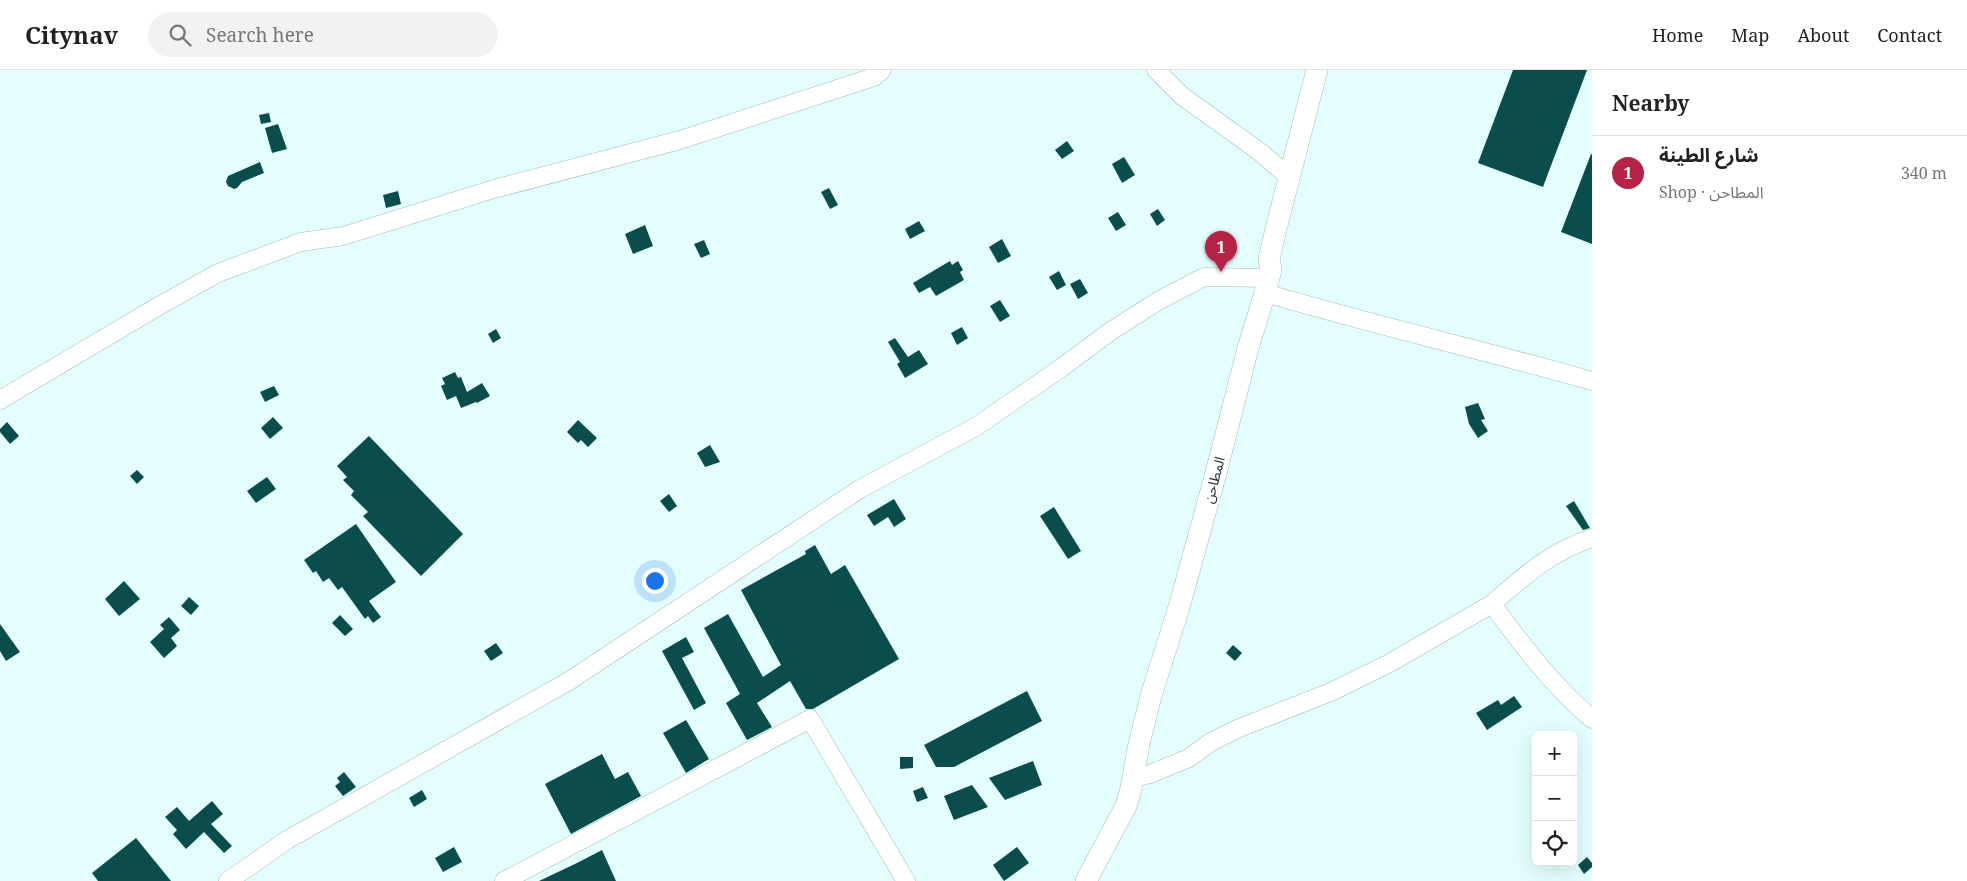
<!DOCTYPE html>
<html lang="en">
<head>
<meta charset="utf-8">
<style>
	body { margin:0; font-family:"Noto Serif","Noto Sans Arabic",serif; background:#f2f2f2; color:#222 }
	.controls { position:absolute; right:15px; bottom:15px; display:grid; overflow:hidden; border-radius:8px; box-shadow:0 5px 20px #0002 }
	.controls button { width:45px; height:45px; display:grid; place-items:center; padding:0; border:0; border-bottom:1px solid #e0e0e0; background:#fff; color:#222; font:25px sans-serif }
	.you { position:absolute; left:654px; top:510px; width:18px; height:18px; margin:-12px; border:4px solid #fff; border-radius:50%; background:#1a73e8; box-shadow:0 0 0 8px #1a73e833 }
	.badge { display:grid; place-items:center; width:32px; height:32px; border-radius:50%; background:#b52346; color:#fff; font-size:16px; font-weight:700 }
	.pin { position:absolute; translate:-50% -41px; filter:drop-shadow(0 1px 2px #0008) }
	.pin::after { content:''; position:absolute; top:26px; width:18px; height:15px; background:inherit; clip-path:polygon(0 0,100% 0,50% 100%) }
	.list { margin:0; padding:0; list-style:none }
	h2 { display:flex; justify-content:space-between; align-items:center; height:65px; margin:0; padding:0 20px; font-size:21px }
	h2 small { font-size:16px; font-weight:400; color:#767676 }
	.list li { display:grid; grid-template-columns:32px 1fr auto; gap:15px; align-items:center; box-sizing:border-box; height:70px; padding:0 20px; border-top:1px solid #e0e0e0 }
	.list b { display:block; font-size:19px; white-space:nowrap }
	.list p { margin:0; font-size:16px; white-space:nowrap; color:#767676 }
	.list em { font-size:16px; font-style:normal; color:#767676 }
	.icon { flex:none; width:28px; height:28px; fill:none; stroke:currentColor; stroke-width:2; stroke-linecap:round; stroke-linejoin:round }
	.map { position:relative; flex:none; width:1592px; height:811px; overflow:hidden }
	header { display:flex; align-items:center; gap:30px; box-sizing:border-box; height:70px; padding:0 25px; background:#fff; border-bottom:1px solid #e0e0e0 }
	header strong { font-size:24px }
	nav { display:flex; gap:28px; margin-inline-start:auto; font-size:18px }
	.search { width:350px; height:45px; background:#f2f2f2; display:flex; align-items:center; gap:12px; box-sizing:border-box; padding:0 18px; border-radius:28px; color:#767676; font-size:19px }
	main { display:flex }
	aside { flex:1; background:#fff }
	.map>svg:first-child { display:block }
	.building { fill:#0b4d4c }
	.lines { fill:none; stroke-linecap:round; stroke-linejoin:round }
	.minor-casing { stroke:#9cbbba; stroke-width:19 }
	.major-casing { stroke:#9cbbba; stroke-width:22 }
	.minor { stroke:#fff; stroke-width:18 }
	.major { stroke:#fff; stroke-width:21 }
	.labels { text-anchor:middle; stroke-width:5; stroke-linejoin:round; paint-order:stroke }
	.street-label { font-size:14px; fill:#243131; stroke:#fff }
</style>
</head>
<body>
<header>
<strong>Citynav</strong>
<div class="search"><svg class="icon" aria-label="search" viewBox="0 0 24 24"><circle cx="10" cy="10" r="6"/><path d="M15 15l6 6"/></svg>Search here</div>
<nav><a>Home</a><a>Map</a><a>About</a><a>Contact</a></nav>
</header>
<main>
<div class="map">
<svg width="1592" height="811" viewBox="0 0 1592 811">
	<rect width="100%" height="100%" fill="#e4fefd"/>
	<g class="building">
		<path d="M 1513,0 L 1587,0 L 1543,117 L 1478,93 Z"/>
		<path d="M 269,43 L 271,52 L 261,54 L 259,45 Z"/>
		<path d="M 278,54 L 287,79 L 272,83 L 265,58 Z"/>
		<path d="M 1067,71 L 1074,81 L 1062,89 L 1055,80 Z"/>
		<path d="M 1591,84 L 1592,84 L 1592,174 L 1561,162 Z"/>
		<path d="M 1124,87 L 1135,105 L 1122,113 L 1112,94 Z"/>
		<path d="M 260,92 L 264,103 L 242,112 L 237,118 L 234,119 L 228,116 L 226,112 L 228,106 Z"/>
		<path d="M 829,118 L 838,135 L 830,139 L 821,122 Z"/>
		<path d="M 398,121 L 401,134 L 386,138 L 383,125 Z"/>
		<path d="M 1158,139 L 1165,150 L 1157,156 L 1150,144 Z"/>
		<path d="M 1118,142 L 1126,155 L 1116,161 L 1108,148 Z"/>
		<path d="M 919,151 L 925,161 L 910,169 L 905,159 Z"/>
		<path d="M 645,155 L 653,176 L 633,184 L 625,164 Z"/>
		<path d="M 1002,169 L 1011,186 L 998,193 L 989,177 Z"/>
		<path d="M 704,170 L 710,184 L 701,188 L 694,174 Z"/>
		<path d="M 950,191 L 952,195 L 958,191 L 963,200 L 960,202 L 964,210 L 936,226 L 930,217 L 919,223 L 913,213 Z"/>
		<path d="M 1059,201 L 1066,215 L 1057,220 L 1049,207 Z"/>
		<path d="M 1080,209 L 1088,223 L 1078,229 L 1070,214 Z"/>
		<path d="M 1000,230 L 1010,246 L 1000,252 L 990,236 Z"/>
		<path d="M 962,257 L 968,268 L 957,275 L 951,263 Z"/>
		<path d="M 496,259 L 501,268 L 493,273 L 488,264 Z"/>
		<path d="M 895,268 L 908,287 L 919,280 L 928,294 L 905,308 L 897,294 L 900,292 L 888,272 Z"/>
		<path d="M 455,302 L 458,308 L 461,307 L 467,322 L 482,313 L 490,326 L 477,333 L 476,332 L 461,338 L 456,326 L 447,330 L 441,316 L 445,314 L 442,308 Z"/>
		<path d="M 274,316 L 279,325 L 265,332 L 260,322 Z"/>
		<path d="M 1478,333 L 1485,349 L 1481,350 L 1488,361 L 1478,368 L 1469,354 L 1465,337 Z"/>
		<path d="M 273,347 L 283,358 L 270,369 L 261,358 Z"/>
		<path d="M 578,350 L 597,368 L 588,377 L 581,370 L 578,373 L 567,362 Z"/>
		<path d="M 7,352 L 19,366 L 10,374 L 0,362 L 0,359 Z"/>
		<path d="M 369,366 L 463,464 L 421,506 L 363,446 L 368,442 L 351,425 L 354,421 L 343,410 L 347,407 L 337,396 Z"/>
		<path d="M 710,375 L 720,392 L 705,397 L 697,383 Z"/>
		<path d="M 137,400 L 144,407 L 137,414 L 130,406 Z"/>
		<path d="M 267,407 L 276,419 L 256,433 L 247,421 Z"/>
		<path d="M 669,424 L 677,436 L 669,442 L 660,431 Z"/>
		<path d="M 894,429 L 906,449 L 894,457 L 888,447 L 874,456 L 867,445 Z"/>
		<path d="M 1574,431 L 1590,458 L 1583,460 L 1566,436 Z"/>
		<path d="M 1054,437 L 1081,481 L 1068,489 L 1040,446 Z"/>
		<path d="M 356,454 L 396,512 L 369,531 L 381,547 L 373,553 L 368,546 L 365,549 L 342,517 L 338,520 L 329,508 L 323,512 L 316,501 L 313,503 L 304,490 Z"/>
		<path d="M 815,475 L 831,504 L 845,495 L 899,589 L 813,639 L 806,639 L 790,611 L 757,633 L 772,657 L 747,670 L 726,633 L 740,624 L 704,558 L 728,544 L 763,607 L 781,595 L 741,520 L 806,484 L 805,481 Z"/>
		<path d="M 124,511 L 140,529 L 119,546 L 105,529 Z"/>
		<path d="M 189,527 L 199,536 L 191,545 L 181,536 Z"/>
		<path d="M 340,545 L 353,559 L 345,566 L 332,553 Z"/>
		<path d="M 169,547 L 180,560 L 171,568 L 177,576 L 164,588 L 150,572 L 164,559 L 160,555 Z"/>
		<path d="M 0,554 L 20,582 L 6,591 L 0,581 Z"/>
		<path d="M 686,567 L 694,582 L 682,588 L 706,633 L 694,640 L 662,581 Z"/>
		<path d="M 496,573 L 503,583 L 491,591 L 484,581 Z"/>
		<path d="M 1233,575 L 1242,583 L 1235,591 L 1226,583 Z"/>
		<path d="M 1027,621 L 1042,651 L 954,697 L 936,697 L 924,675 Z"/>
		<path d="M 1514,626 L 1522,637 L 1487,660 L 1476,643 L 1498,630 L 1501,635 Z"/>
		<path d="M 686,650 L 709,689 L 686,703 L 663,663 Z"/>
		<path d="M 602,684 L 615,709 L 628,702 L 641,726 L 571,764 L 545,714 Z"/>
		<path d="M 900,687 L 913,687 L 913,698 L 900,699 Z"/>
		<path d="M 1033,691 L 1042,715 L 1005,730 L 989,708 Z"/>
		<path d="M 344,702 L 356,717 L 343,726 L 335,716 L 340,712 L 337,708 Z"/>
		<path d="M 972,715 L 988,737 L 954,750 L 944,726 Z"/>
		<path d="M 923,717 L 928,728 L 917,732 L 913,721 Z"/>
		<path d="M 422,720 L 427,729 L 414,737 L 409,728 Z"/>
		<path d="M 212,731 L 223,744 L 211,754 L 232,776 L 224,783 L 204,762 L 186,779 L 173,764 L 177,760 L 165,747 L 177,737 L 189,751 Z"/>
		<path d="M 136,768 L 171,811 L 98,811 L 92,803 Z"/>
		<path d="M 454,777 L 462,792 L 443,802 L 435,788 Z"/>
		<path d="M 1017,777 L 1029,793 L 1004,811 L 993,795 Z"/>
		<path d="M 602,780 L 616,811 L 539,811 L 577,793 Z"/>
		<path d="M 1587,787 L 1592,793 L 1592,797 L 1584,804 L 1578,795 Z"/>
	</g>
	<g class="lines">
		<defs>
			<g id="minor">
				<path d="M 1156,0 L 1182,26 L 1260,82 L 1289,107"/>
				<path d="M 1265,223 C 1373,255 1483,280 1592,311"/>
				<path d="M 0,330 L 157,237 L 218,203 L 301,172 L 343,166 L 494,119 L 680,70 L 874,7 L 882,0"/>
				<path d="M 1492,534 C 1524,506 1550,482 1592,468"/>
				<path d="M 1134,708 L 1150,704 L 1189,688 L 1211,672 L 1237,659 L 1333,621 L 1388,594 L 1492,534 C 1524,577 1551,614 1592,649"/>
				<path d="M 228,811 L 287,770 L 569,611 L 860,419 L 977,356 L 1061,298 L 1111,261 L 1158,231 L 1204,207 L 1269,208"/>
				<path d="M 504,811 L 810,649 L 906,811"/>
			</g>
			<path id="major" d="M 1086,811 L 1126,736 L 1130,723 L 1139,674 L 1151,626 L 1180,534 L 1216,403 L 1248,278 L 1265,223 L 1271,200 L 1269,189 L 1277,155 L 1317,0"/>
		</defs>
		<use href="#minor" class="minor-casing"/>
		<use href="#major" class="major-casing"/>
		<use href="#minor" class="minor"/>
		<use href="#major" class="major"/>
	</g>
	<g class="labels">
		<g class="street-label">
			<text transform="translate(1214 410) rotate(-75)" y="5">المطاحن</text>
		</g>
	</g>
</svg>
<div class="controls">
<button>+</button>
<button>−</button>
<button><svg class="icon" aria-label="locate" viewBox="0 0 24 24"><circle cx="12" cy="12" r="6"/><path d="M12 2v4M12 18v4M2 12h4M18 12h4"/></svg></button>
</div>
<div class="you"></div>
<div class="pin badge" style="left:1221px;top:202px">1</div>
</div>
<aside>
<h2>Nearby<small></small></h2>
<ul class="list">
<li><span class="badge">1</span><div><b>شارع الطينة</b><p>Shop · المطاحن</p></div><em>340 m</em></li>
</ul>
</aside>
</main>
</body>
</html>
